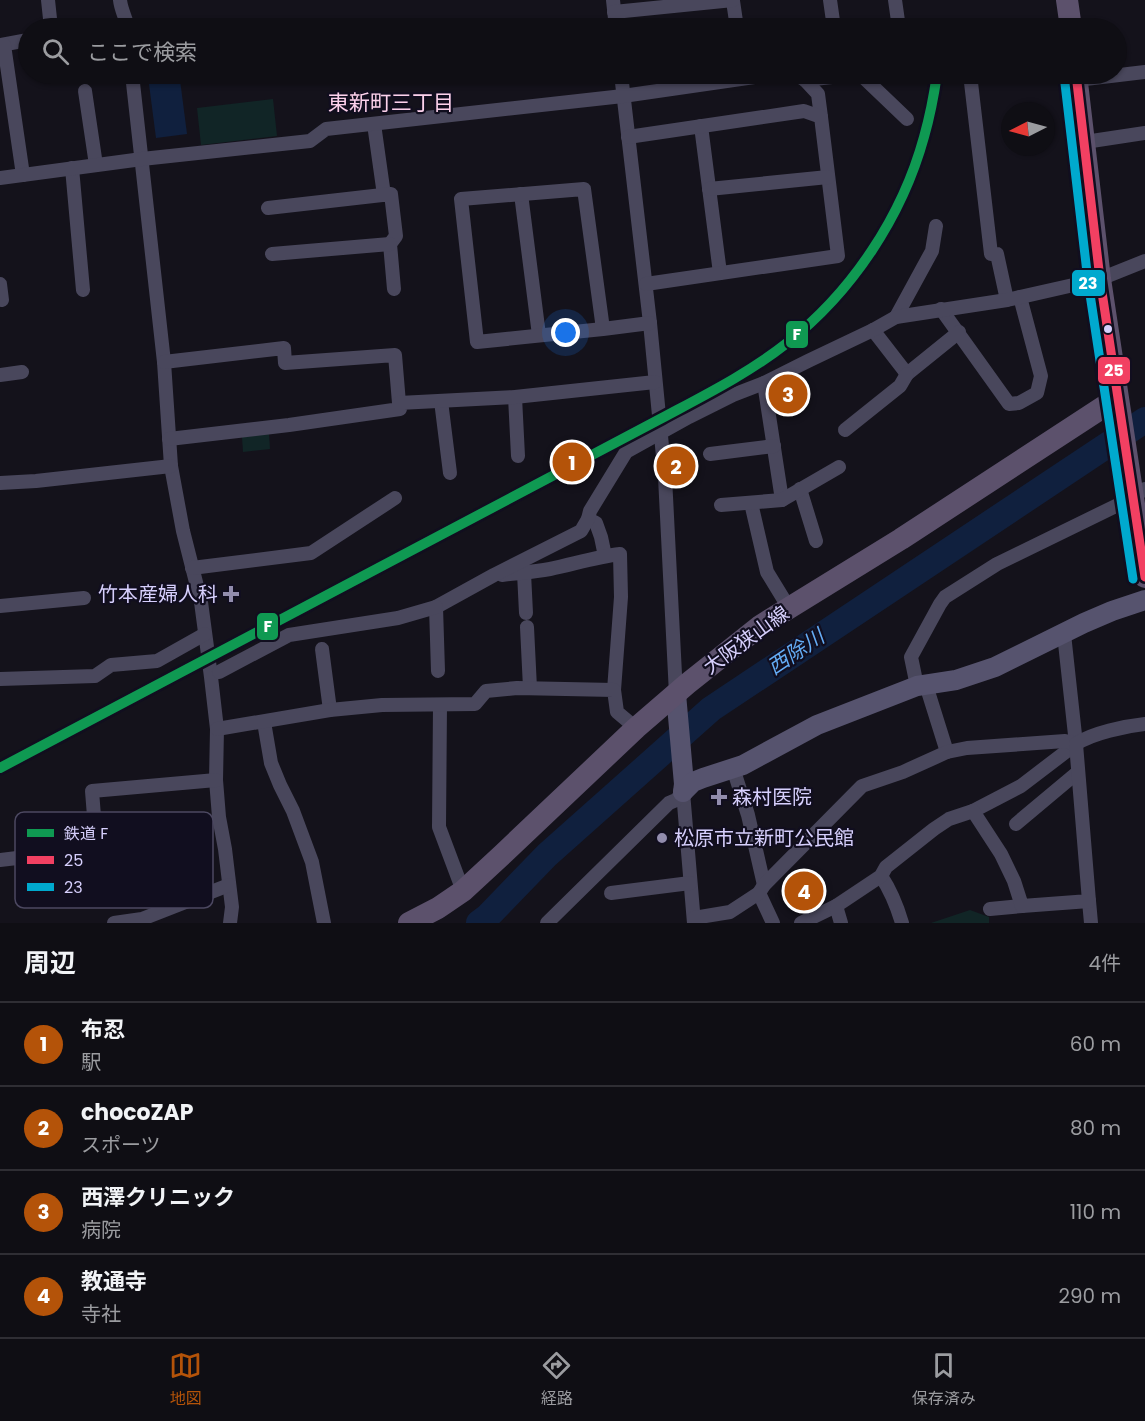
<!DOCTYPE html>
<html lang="ja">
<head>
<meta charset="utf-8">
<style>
	body { margin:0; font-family:Poppins,"Noto Sans JP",sans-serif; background:#1d1c22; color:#f1f3f6 }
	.compass { position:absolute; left:1001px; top:102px; width:54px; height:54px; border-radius:50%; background:#0f0e14; box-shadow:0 2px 4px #0004; rotate:264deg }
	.you { position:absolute; left:566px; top:333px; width:21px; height:21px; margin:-15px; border:4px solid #fff; border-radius:50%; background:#1a73e8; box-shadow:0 0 0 9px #1a73e833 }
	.badge { display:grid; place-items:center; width:39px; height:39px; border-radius:50%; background:#b45309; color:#fff; font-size:20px; font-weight:700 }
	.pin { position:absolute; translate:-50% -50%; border:3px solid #fff; box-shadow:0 2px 6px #0006 }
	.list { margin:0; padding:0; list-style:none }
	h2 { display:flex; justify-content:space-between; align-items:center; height:78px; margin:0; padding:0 24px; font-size:26px }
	h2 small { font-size:20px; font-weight:400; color:#9b9ca0 }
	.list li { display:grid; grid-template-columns:39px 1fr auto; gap:18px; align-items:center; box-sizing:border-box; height:84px; padding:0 24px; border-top:2px solid #2f2e34 }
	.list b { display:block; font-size:22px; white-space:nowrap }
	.list p { margin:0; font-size:20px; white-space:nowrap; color:#9b9ca0 }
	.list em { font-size:20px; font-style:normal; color:#9b9ca0 }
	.icon { flex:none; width:33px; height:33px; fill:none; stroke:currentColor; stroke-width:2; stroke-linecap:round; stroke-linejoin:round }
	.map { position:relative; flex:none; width:1145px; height:923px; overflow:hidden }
	.search { position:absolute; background:#0f0e14; box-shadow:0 2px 4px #0004; left:18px; right:18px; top:18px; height:66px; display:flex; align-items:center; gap:15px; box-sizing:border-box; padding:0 21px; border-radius:33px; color:#9b9ca0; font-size:22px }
	.sheet { height:414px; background:#0f0e14 }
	nav { display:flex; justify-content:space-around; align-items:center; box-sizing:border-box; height:84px; border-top:2px solid #2f2e34; background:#0f0e14; font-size:16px; color:#9b9ca0 }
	nav a { display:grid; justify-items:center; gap:3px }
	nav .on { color:#b45309 }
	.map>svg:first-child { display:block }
	.green { fill:#112526 }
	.water { fill:#10203e }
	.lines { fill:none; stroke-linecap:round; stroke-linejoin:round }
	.river { stroke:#10203e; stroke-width:26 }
	.street { stroke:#49475c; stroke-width:14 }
	.secondary { stroke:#56536e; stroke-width:20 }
	.primary { stroke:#5c516c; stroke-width:22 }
	.bus-1-casing { stroke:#110e1f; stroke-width:14 }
	.bus-2-casing { stroke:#110e1f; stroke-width:14 }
	.bus-1 { stroke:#f24062; stroke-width:9 }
	.bus-2 { stroke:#00a9ce; stroke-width:9 }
	.rail-1-casing { stroke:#110e1f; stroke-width:15 }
	.rail-1 { stroke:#0f9952; stroke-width:10 }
	.bus-dot { fill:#d6cffc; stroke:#110e1f; stroke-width:2 }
	.poi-dot { fill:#928dad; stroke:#110e1f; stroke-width:2 }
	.labels { text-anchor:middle; stroke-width:4.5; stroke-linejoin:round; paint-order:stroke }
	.poi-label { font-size:20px; fill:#d6cffc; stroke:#110e1f; text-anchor:start }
	.street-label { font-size:20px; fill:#d6cffc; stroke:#110e1f }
	.neighbourhood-label { font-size:21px; fill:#fcd1eb; stroke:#110e1f }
	.water-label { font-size:21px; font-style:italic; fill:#64acf5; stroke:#110e1f }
	.key { fill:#110e1f; stroke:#4c4861; stroke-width:1.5 }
	.key-label { font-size:16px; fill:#d6cffc }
	.line-badge { stroke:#110e1f; stroke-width:2 }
	.badge-label { font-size:16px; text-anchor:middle; font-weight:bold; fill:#fff }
</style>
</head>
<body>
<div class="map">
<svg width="1145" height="923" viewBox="0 0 1145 923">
	<rect width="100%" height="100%" fill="#14121b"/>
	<g class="green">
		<path d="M 273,99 L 277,136 L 201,145 L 197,108 Z"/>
		<path d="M 269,434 L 270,449 L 243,452 L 242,437 Z"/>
		<path d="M 970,910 L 989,917 L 989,923 L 931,923 Z"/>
	</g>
	<path class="water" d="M 180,80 L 187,134 L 156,138 L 149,84 Z"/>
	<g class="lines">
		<path class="river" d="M 479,923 L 487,917 L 547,855 L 711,709 L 1145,420"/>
		<g class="street">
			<path d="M 48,0 L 51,28"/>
			<path d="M 120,0 C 121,10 126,18 128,28"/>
			<path d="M 613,0 L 616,28"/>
			<path d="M 830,0 L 834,28"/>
			<path d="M 895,0 L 899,28"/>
			<path d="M 733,1 L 737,28"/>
			<path d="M 614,12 L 733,0"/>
			<path d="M 0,45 L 28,40"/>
			<path d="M 4,45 L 23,175"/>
			<path d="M 132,74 L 164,362 L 171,466 L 183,531 L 201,602 L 211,677 L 217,729 L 216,780 L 219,817 L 225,849 L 232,907 L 230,923"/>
			<path d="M 621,74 L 650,323 L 665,477 L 676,694"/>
			<path d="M 795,74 L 805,80 L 841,76 L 840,74"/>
			<path d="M 970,74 L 991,254 L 997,254 L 1007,300"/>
			<path d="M 861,75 L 907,119"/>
			<path d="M 805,80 L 818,94 L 821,117"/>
			<path d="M 1077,80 L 1145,72"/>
			<path d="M 85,91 L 96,165"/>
			<path d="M 374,124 L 384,195"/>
			<path d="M 701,126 L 720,273"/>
			<path d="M 628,137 L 804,111 L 821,117 L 838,256 L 646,284"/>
			<path d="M 1085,142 L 1145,133"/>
			<path d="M 72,168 L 83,290"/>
			<path d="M 0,178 L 142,159 L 310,141 L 326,129 L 623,96 L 775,74"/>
			<path d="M 709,189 L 828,177"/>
			<path d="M 521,194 L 539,335"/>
			<path d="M 268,208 L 391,194 L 396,236 L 390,244 L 394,289"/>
			<path d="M 272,254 L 390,244"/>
			<path d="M 0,284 L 2,300"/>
			<path d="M 941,309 L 1009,404 L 1019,403 L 1037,393 L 1041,376 L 1020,297"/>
			<path d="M 896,317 L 932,251 L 936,226"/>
			<path d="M 603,329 L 584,189 L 461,199 L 477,342 L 603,329 L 650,323"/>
			<path d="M 873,330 L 907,374 L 959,332"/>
			<path d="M 164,362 L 284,348 L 285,363 L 395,355 L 399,403"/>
			<path d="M 0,375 L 22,372"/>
			<path d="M 764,383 L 782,500"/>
			<path d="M 515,397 L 518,456"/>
			<path d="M 441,401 L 450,473"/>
			<path d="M 845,430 L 900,386 L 907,374"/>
			<path d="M 169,439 L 289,425 L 400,409 L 399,403 L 515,397 L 655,382"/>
			<path d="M 710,454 L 774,446"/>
			<path d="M 0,483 L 36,481 L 171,466"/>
			<path d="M 800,489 L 816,541"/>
			<path d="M 751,503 L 767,572 L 789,608"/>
			<path d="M 721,505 L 782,500 L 839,467"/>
			<path d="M 588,519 L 596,523 L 601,537 L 605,556"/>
			<path d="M 192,568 L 311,553 L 395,498"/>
			<path d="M 524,573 L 526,613"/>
			<path d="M 502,575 C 518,573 534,572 550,569 C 574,564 596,557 620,554 L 621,597 L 614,690"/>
			<path d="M 0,606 L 84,598"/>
			<path d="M 527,627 L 530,688"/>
			<path d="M 1064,634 L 1076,744"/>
			<path d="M 322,649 L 330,710"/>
			<path d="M 438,671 L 436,607 L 494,575 L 581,531 L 588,519 L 590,511 L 626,452 L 689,417 L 733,395 L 764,383 L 808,361 L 873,330 L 896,317 L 1007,300 L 1100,279 L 1145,261"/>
			<path d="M 219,672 L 289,635 L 398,618 L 436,607"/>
			<path d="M 0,679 L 95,676 L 111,665 L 157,661 L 205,634"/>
			<path d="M 926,685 L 947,752"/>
			<path d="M 917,686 L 911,657 L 940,604 L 945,597 L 997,564 L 1126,501 L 1145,489"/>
			<path d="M 440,705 L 439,827 L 463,891"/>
			<path d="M 264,722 L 271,763 L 280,785 L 293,811 L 312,862 L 324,923"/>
			<path d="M 217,729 L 330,710 L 382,705 L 475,704 L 486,691 L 517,688 L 614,690 L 617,712 L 636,728"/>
			<path d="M 733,768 L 748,815 L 764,885"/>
			<path d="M 683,792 L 694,923"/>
			<path d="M 973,811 L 1021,786 L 1076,744"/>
			<path d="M 94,816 L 92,791 L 216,780"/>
			<path d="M 1016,824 L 1078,772"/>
			<path d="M 0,860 L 17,858"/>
			<path d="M 881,876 C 891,891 897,906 902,923"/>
			<path d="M 611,893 L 690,883"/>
			<path d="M 759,893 L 773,923"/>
			<path d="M 1089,901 L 1091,923"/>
			<path d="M 990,909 L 1022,906"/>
			<path d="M 694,918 L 730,912 L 759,893 L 764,885 L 862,786 L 903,772 L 947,752 L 967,748 L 1065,741 L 1076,744"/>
			<path d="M 114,923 L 142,919 L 229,885"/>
			<path d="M 547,923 L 669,803 L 676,800 L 683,792"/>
			<path d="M 801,923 L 836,906"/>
			<path d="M 841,923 L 836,906 L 881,876 L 886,867 L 934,829 L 949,819 L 973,811 L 1001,854 L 1014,881 L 1022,906 L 1089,901 L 1076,744 C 1092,733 1126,726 1145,724"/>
		</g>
		<g class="secondary">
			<path d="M 676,694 L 684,784 L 683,792"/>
			<path d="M 683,792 L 693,782 L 703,778 L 743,765 L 817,725 L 917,686 L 956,680 L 995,667 L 1084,623 L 1112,611 L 1145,600"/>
		</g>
		<g class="primary">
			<path d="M 1067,0 L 1071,28"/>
			<path d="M 1076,74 L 1100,279 L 1145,577"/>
			<path d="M 409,923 L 438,908 L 463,891 L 503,854 L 636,728 L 687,684 L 760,626 L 901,539 L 1117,398"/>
		</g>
		<defs>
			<path id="bus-1" d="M 1076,74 L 1100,279 L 1145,577"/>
			<path id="bus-2" d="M 1064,75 L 1088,281 L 1133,579"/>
		</defs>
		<use href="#bus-1" class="bus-1-casing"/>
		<use href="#bus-2" class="bus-2-casing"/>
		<use href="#bus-1" class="bus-1"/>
		<use href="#bus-2" class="bus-2"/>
		<defs>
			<path id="rail-1" d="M 0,768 L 662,418 C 705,395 749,373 787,343 C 852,292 902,217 924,137 C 930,116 934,95 937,74"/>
		</defs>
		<use href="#rail-1" class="rail-1-casing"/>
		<use href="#rail-1" class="rail-1"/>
	</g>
	<circle class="bus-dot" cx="1108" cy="329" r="5"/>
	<g class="poi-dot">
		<path d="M228 585h6v6h6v6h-6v6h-6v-6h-6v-6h6z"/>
		<path d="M716 788h6v6h6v6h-6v6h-6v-6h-6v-6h6z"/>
		<circle cx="662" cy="838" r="6"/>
	</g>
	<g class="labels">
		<g class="poi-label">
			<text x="218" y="601" text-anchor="end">竹本産婦人科</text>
			<text x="732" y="804">森村医院</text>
			<text x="674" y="845">松原市立新町公民館</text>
		</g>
		<g class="street-label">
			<text transform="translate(746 640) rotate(-36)" y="7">大阪狭山線</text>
		</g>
		<g class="neighbourhood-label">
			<text x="391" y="110">東新町三丁目</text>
		</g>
		<g class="water-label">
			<text transform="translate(796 652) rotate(-34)" y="7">西除川</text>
		</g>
	</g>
	<rect x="15" y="812" width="198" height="96" rx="9" class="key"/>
	<rect x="27" y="829" width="27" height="8" fill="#0f9952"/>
	<rect x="27" y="856" width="27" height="8" fill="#f24062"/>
	<rect x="27" y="883" width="27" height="8" fill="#00a9ce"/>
	<g class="key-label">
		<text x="64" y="839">鉄道 F</text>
		<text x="64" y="866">25</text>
		<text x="64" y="893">23</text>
	</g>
	<g class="line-badge">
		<rect x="1071" y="269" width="35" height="28" rx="6" fill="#00a9ce"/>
		<rect x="785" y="320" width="24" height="29" rx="6" fill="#0f9952"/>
		<rect x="1097" y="356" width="34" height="29" rx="6" fill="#f24062"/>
		<rect x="256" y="612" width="23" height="29" rx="6" fill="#0f9952"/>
	</g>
	<g class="badge-label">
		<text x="1088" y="289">23</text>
		<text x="797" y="340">F</text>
		<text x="1114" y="376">25</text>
		<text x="268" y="632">F</text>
	</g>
</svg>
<svg class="compass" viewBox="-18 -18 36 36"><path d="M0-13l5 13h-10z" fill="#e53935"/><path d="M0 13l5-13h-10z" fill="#9b9ca0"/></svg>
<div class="you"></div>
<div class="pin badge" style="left:572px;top:462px">1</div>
<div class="pin badge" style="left:676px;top:466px">2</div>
<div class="pin badge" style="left:788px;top:394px">3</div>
<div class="pin badge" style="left:804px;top:891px">4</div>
<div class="search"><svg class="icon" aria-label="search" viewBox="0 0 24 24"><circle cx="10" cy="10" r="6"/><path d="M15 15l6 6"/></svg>ここで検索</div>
</div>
<section class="sheet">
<h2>周辺<small>4件</small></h2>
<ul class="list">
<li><span class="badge">1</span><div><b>布忍</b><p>駅</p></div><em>60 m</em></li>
<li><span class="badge">2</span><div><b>chocoZAP</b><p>スポーツ</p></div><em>80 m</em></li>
<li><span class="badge">3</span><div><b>西澤クリニック</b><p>病院</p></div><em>110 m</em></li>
<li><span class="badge">4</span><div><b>教通寺</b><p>寺社</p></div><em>290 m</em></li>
</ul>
</section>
<nav>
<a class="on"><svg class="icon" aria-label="map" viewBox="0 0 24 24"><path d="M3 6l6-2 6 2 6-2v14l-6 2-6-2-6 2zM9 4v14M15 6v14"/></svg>地図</a>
<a><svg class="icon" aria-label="directions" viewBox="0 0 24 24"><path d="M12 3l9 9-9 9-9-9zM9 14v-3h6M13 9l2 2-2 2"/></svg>経路</a>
<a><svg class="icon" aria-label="saved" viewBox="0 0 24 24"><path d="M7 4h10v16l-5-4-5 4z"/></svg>保存済み</a>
</nav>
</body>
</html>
